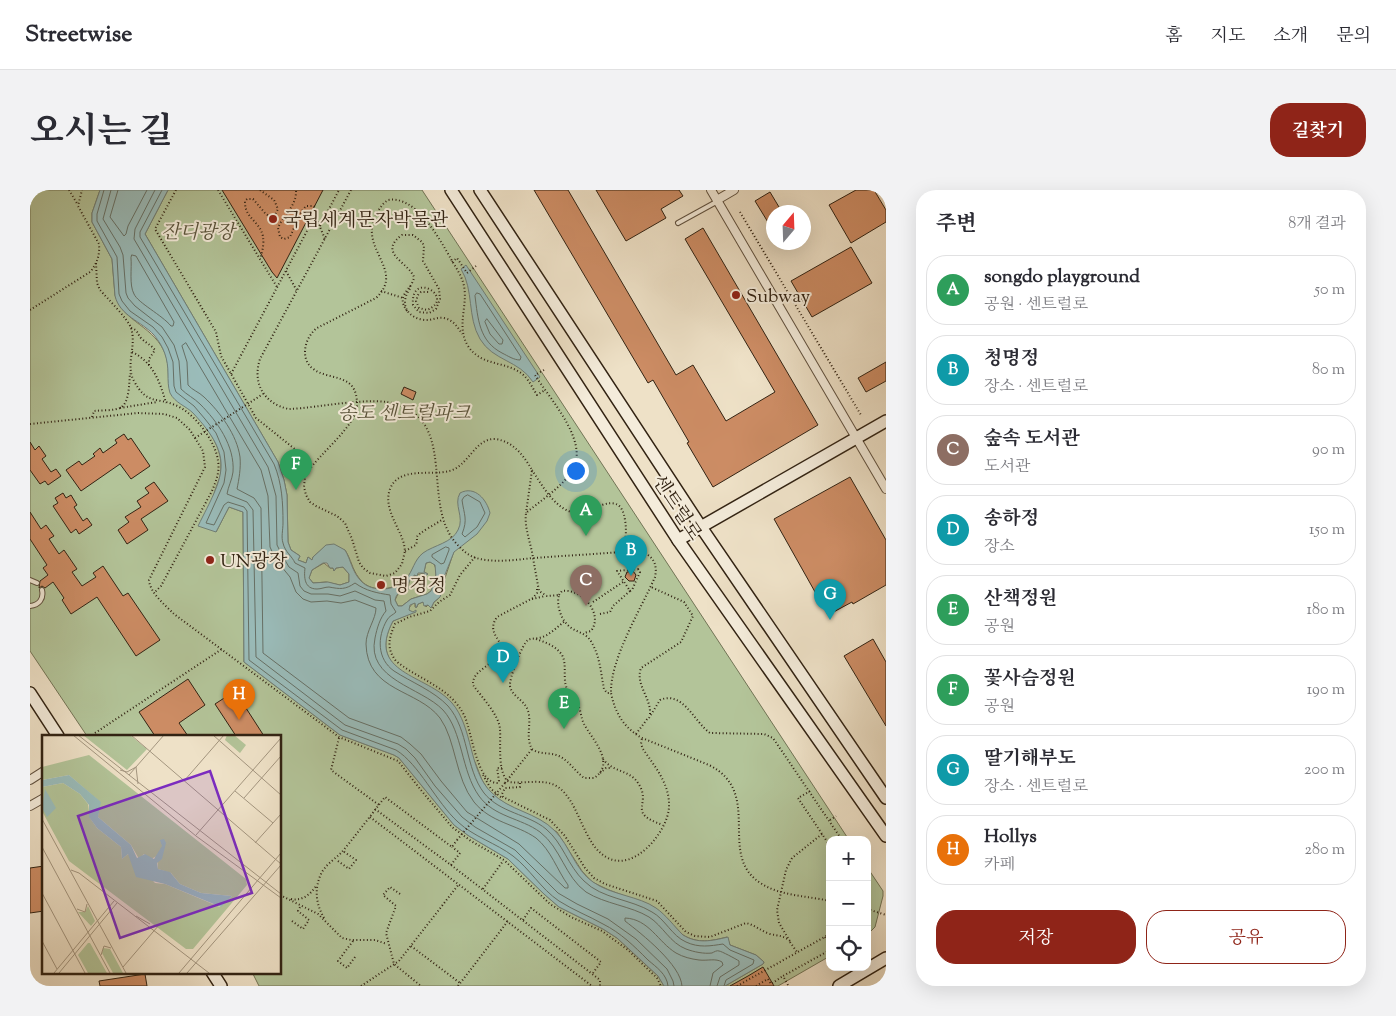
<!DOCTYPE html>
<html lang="ko">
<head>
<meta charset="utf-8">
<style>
	body { margin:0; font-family:"Sorts Mill Goudy","Noto Serif KR",serif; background:#f2f2f3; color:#2b2b33 }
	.controls { position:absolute; right:15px; bottom:15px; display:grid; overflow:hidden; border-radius:10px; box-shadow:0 5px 20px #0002 }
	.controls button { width:45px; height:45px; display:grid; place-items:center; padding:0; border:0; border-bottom:1px solid #e1e1e2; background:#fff; color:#2b2b33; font:25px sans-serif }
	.compass { position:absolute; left:736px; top:15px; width:45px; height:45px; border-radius:50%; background:#fff; box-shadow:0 5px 20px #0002; rotate:19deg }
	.you { position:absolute; left:545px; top:280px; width:18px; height:18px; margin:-12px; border:4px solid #fff; border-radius:50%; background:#1a73e8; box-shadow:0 0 0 8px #1a73e833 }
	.badge { display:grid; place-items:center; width:32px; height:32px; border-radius:50%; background:#8f2418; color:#fff; font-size:16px; font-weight:700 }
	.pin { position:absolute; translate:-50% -41px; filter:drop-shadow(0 1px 2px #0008) }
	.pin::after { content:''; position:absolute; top:26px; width:18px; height:15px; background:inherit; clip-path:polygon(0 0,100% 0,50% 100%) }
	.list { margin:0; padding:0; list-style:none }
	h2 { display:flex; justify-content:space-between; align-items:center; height:65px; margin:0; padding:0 20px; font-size:21px }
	h2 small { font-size:16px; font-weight:400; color:#7c7c81 }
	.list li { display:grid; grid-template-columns:32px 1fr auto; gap:15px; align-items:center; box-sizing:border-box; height:70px; margin:0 10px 10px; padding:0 10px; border:1px solid #e1e1e2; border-radius:20px }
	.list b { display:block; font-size:19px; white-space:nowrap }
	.list p { margin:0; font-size:16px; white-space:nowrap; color:#7c7c81 }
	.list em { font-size:16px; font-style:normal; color:#7c7c81 }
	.actions { display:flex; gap:10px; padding:15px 20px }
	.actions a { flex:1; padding:11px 0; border:1px solid #8f2418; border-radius:20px; text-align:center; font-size:18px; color:#8f2418 }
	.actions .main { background:#8f2418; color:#fff }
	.icon { flex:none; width:28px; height:28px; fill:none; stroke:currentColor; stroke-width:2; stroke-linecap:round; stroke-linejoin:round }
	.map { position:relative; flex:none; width:856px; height:796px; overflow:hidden; border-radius:20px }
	header { display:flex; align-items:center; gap:30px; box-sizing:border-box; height:70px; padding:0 25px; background:#fff; border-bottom:1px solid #e1e1e2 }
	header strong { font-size:24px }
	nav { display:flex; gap:28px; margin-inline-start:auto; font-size:18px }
	.intro { display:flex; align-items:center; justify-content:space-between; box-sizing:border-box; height:120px; padding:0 30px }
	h1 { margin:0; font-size:35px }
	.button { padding:12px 22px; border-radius:20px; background:#8f2418; color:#fff; font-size:18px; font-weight:700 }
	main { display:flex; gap:30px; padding:0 30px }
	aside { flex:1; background:#fff; border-radius:20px; box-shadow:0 5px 20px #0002 }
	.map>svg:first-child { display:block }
	.green { fill:#b3c499; stroke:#727456 }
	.water { fill:#9abcba; stroke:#707f77; fill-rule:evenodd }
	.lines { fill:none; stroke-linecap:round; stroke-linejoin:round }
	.shore { stroke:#667066; stroke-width:1 }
	.building { fill:#cc8c64; stroke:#322313 }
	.lane-casing { stroke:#615240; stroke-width:6 }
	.street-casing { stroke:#615240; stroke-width:10 }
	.secondary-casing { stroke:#322313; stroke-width:14 }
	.path { stroke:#322313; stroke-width:2; stroke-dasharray:1 2.5; stroke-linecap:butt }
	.lane { stroke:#f4ecdb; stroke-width:4 }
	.street { stroke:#f4ecdb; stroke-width:8 }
	.secondary { stroke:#f4ecdb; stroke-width:11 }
	.path-bridge { stroke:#322313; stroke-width:2; stroke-dasharray:1 2.5; stroke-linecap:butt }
	.poi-dot { fill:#8f2418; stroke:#f4ecdb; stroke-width:2 }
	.labels { text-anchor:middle; stroke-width:4; stroke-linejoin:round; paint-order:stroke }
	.poi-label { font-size:19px; fill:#322313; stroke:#f4ecdb; text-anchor:start }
	.park-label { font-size:19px; font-style:italic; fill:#59533b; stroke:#f4ecdb }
	.street-label { font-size:19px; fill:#322313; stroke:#f4ecdb }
	.inset-road { fill:none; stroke:#a3957f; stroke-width:1 }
	.view { fill:#7b2cbf; fill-opacity:0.15; stroke:#7b2cbf; stroke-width:2.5 }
	.inset-edge { fill:none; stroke:#322313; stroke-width:2.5 }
</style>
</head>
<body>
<header>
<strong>Streetwise</strong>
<nav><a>홈</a><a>지도</a><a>소개</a><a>문의</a></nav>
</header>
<div class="intro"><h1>오시는 길</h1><a class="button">길찾기</a></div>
<main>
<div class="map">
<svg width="856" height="796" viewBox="0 0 856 796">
	<rect width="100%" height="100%" fill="#eee1c7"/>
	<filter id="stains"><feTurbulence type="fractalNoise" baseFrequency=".004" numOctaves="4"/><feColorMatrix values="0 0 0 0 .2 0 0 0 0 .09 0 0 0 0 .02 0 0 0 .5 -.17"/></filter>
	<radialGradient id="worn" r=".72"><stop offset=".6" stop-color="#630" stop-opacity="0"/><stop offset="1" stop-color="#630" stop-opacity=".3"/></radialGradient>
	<g class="green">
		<path d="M 0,0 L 70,0 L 62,23 L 62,32 L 82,69 L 85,105 C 92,132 126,136 136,166 C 139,176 138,187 139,197 C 159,219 193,246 191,279 C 191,288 186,295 184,304 C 181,313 185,332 186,342 L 199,317 L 213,322 L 214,472 L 310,545 L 364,565 L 369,568 L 424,635 L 439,646 L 478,669 L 514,704 L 529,717 L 573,739 L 587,748 L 628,786 L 634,796 L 229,796 L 222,782 L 250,782 L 250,546 L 57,546 L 0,461 Z"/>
		<path d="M 138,0 L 392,0 L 819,650 L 800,650 L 800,766 L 748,796 L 695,796 L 733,774 L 734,772 L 726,765 L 700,755 L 697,747 C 681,751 668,754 653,745 L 624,717 L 579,700 L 562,692 L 552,681 L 527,642 L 469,610 L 459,601 L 452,590 L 445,572 L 363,474 C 352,460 355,446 363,431 L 382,423 L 378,419 L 383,413 L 385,413 L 385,417 L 387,417 L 388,414 L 393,412 L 396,417 L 398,415 L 401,418 L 404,412 L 408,409 L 424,361 L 392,364 C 385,371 382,384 375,390 C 363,401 339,403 329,388 C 322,379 321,369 315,360 L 296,356 L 283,367 L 282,370 L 278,367 L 276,373 L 268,370 L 270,366 L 261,360 L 258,352 L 257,305 L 254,290 L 248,272 L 115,44 Z"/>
		<path d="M 400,372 L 404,374 L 406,379 L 406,387 L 401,401 L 397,404 L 381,409 L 372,416 L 368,416 L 365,410 L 369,402 L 377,401 L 380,389 L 383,389 L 384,391 L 385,385 L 394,383 L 395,386 L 398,384 L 394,382 L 396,373 Z"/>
		<path d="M 294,373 L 300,378 L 303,378 L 304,381 L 306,378 L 313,377 L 319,384 L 319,392 L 310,395 L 296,392 L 283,393 L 279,388 L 282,380 Z"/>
		<path d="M 837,677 L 853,701 L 853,706 L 845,737 L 837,745 Z"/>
	</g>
	<g class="water">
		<path d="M 70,0 L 138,0 L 115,44 L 248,272 L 254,290 L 257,305 L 258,352 L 261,360 L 270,366 L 268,370 L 276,373 L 278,367 L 282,370 L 283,367 L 296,355 L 304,354 L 315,360 C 321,370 322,382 331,391 C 342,403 366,401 376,389 C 383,381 384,370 393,363 C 404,355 422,353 428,340 C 435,327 423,315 430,303 C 445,295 457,310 460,323 L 457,331 L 447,344 L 424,362 L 414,387 L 415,392 L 410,407 L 404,412 L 401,418 L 398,415 L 394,416 L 393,412 L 388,414 L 386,418 L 385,413 L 380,415 L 379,420 L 383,422 L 386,420 L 386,422 L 363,431 C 335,484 397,484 422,513 C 443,537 439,581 461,602 C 479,621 507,622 525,641 C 540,656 545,680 563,692 C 581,705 609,706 626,718 C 636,725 644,736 653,745 C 668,754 681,751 698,747 L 700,755 L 726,765 L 734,772 L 733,774 L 695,796 L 634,796 L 628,786 L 587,748 L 573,739 L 529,717 L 514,704 L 478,669 L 439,646 L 424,635 L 369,568 L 364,565 L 310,545 L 214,472 L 213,322 L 199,317 L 186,342 L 168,336 C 193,286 206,269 163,223 C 156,216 145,213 140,203 C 138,197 138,190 138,184 C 138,169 134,157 124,145 C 111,131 90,126 85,106 L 82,69 L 62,32 L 62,23 ZM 400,372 L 405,375 L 406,387 L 401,401 L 397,404 L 381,409 L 372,416 L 368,416 L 365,410 C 367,401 371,403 378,400 L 378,394 L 381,388 L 384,391 L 384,385 L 387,386 L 388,383 L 394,383 L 395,386 L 398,384 L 394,382 L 396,373 ZM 293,373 L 297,373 L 300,378 L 303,378 L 304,381 L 306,378 L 313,377 L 319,384 L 319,392 L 310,395 L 298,392 L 283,393 L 279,388 L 282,380 Z"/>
		<path d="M 436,75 L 508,184 L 510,187 L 503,192 C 489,170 463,171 450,149 C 437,127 444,100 431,79 Z"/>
	</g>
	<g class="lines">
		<g class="shore">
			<path d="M 74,0 L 67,24 L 67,31 L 87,67 L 89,104 L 92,111 L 100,121 L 123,137 L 132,147 L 138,158 L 143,172 L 144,196 L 146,202 L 164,216 L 175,229 L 186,243 L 194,262 L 196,280 L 194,293 L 176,333 L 184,335 L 194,315 L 198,312 L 214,317 L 217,321 L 219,470 L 312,540 L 366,560 C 389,574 406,612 428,632 C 444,647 466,653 483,666 C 500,679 511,699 529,711 C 543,720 559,726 573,734 C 591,743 604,756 618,770 C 626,777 637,784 638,796"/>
			<path d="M 81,0 L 73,29 L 90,57 L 93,65 L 96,103 L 98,108 L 105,116 L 132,137 L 144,155 L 149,171 L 151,199 C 157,205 164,208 170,214 C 187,231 205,256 203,282 C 202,290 198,297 197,304 L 217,312 L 223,320 L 226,467 L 315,535 L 368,554 L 376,559 L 385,568 L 405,596 L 432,627 L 445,637 L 485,660 L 528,703 L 547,714 L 578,729 L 606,749 L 637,779 L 643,791 L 644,796"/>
			<path d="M 88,0 L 80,27 L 94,46 L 96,44 L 98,36 L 117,0"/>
			<path d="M 125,0 L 105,39 L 104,49 L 238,277 L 246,306 L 247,355 L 252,365 L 259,377 L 268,383 L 270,396 L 274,401 L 281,404 L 298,404 L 310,406 L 325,401 L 345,410 L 354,411 L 356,421 C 350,428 347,438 345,448 C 336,490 391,497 413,520 C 433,542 431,581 449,606 C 464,627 491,628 510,642 C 531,658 535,687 556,702 C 575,714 601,716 619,727 C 633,736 640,753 656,759 C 664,762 674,764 682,763 C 684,762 687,760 689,761 C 691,761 706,769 709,771 L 709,775 L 690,787 L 687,796"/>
			<path d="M 132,0 L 110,42 L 110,47 L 244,274 C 252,293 253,313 253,333 C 253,340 251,347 253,353 C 255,362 262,366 265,373 L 275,378 C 274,387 274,399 287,399 C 291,399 295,397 299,397 C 310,399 315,400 325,393 C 336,401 347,403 360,405 L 361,414 L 366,422 C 363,425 359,426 357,430 C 347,447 347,469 364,481 C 381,492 404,501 418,516 C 439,540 435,578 454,603 C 470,623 498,624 516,639 C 533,653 538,676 554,691 C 572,709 601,709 622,722 C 635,729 642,746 656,752 C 669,758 680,756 693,754 L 700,760 L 724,770 L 723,774 L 696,790 L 694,796"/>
			<path d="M 102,65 L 106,66 L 144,132 L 143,136 L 141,136 C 132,125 108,113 104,104 C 99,95 102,78 101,68 Z"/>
			<path d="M 447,103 L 450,104 L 491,167 L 490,170 C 484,170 478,166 472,163 C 449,151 448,129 445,106 Z"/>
			<path d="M 457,129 L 473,150 L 472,154 L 469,154 L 460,144 L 455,132 Z"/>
			<path d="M 156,153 L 231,280 L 238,306 L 240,357 L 246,370 L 260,387 L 266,402 L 273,409 L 281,412 L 297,411 L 311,413 L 325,410 L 346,418 C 346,429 336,441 336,454 C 337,502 388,499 410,528 C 426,550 425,588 444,612 C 461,633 486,634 506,648 C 521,660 527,680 538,695 L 538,698 L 535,698 L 489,654 L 437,622 L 411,591 L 391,564 L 380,554 L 371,547 L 319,528 L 233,463 L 231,318 L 224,308 L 207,299 C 209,289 211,278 210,267 C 207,245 190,222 174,207 C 169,202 162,200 158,195 L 157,172 L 152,156 Z"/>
			<path d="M 438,305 L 450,312 L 455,323 L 447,337 L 435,347 L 432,344 C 438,329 434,325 432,310 L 434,307 Z"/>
			<path d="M 416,357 L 419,358 L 419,360 L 414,373 L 411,374 L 402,367 L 402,365 Z"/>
			<path d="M 652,796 C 651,775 612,744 595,731 L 595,728 C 619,729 628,752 646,763 C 653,767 661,769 669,770 C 677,771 686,768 692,772 L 693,775 L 683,783 L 680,796"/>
		</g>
	</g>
	<g class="building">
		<path d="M 192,0 L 293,0 L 247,88 L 242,82 Z"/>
		<path d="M 504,0 L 538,0 L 646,185 L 663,175 L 696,231 L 745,202 L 655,49 L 673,38 L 788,235 L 683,297 L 657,253 L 659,252 L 623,190 L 618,193 Z"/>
		<path d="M 566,0 L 649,0 L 653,6 L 631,19 L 636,28 L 596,51 Z"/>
		<path d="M 826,0 L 844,0 L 856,20 L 856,32 L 821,53 L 799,15 Z"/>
		<path d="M 740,2 L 752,22 L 744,22 L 744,42 L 725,11 Z"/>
		<path d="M 821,57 L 842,93 L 782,127 L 761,91 Z"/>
		<path d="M 856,172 L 856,191 L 836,202 L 828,188 Z"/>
		<path d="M 374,197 L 386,202 L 383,210 L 371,204 Z"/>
		<path d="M 94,244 L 98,250 L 101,248 L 120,276 L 101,289 L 90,274 L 51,301 L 36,280 L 49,271 L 52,275 L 65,266 L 63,264 L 70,258 L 73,263 L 87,253 L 85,250 Z"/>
		<path d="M 0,252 L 5,260 L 9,256 L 16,266 L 12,269 L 21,282 L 26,279 L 31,286 L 18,295 L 15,291 L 10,294 L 0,280 Z"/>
		<path d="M 820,287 L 856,350 L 856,395 L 823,414 L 822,412 L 798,425 L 744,329 Z"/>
		<path d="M 124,292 L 138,311 L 111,329 L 118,340 L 97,354 L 88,340 L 99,332 L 95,327 L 111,317 L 107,311 L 119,303 L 115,298 Z"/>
		<path d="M 33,303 L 36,308 L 41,305 L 47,315 L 44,317 L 53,331 L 57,328 L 62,335 L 49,344 L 46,339 L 41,343 L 23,316 L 28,313 L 25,308 Z"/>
		<path d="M 0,322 L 11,339 L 16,335 L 24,346 L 19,349 L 29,364 L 34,360 L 47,379 L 42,382 L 52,396 L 66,387 L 63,383 L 73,376 L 93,406 L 98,403 L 130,450 L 106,466 L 67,407 L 41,424 L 32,410 L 34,408 L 23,392 L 15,398 L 12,396 L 9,398 L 10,391 L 18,385 L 13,378 L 17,375 L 0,349 Z"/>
		<path d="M 603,381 L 606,385 L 604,391 L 599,391 L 595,387 L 597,382 Z"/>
		<path d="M 843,449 L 856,472 L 856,536 L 814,466 Z"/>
		<path d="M 158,489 L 175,515 L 149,533 L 158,546 L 125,546 L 109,522 Z"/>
		<path d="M 205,501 L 234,546 L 206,546 L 185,514 Z"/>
		<path d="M 14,676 L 14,721 L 0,723 L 0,678 Z"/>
		<path d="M 733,777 L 744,796 L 700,796 L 718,786 Z"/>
		<path d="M 115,784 L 117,796 L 70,796 L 69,791 Z"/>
	</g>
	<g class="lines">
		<defs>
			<g id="lane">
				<path d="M 648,33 L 688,11"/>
				<path d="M 0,390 L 7,393"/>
				<path d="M 0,416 C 9,415 14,409 12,400"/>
			</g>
			<g id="street">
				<path d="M 681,0 L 856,299"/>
				<path d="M 687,10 L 704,0"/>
				<path d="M 0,590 L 14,581"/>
				<path d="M 0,616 L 14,608"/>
			</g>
			<g id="secondary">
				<path d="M 421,0 L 648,350 L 856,646"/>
				<path d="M 450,0 L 671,337 L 856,608"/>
				<path d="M 648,350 L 856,231"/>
				<path d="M 0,503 L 28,546"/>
				<path d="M 182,782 L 191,796"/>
				<path d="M 809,796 L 856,768"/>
			</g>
		</defs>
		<use href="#lane" class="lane-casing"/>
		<use href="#street" class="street-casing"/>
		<use href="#secondary" class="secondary-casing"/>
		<g class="path">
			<path d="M 39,0 L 48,15"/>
			<path d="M 146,0 L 125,39 L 186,142 L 191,166 L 226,228 L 271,264 L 276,277 L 274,297 L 276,305 L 280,312 L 286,316 L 307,326 L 315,333 L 322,349 L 329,372 L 333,378 L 340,383 L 356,386 L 365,383 L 372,374 L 375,361 L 374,354 C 369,336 353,318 360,299 C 369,276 401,286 419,281 C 438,277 445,248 465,249 C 483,251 494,266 502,280 L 496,323"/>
			<path d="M 188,0 L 247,97"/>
			<path d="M 230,0 L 244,10 L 248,19 L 245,25 L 240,27 L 235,23 L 223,9 L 217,9 L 215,11 C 214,35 243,30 230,69"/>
			<path d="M 321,0 L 230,169 C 222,193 234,214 259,219 C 289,218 343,205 369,215 C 426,235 392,312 425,352 C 431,359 437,365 446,368 C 464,373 485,370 503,368 L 509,401 L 517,406 L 529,405 C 526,415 531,430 540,437 C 548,443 557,443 562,453 C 570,467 571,484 574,499 L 577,503 L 581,503 C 585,523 594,538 612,548 L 679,575 C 735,603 685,666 732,694 C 751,706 778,706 800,711"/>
			<path d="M 710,22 L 831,225"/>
			<path d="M 285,25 L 295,49"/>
			<path d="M 290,36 L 309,0"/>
			<path d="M 422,72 L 427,68 L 437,83 L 446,76"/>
			<path d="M 66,73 L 67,93 L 70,100 C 77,108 98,129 101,138 C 107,156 95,175 104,191 C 117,215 126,207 145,215 C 164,222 186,252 188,271 C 190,282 186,291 182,301 L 131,396 L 125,402"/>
			<path d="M 256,81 L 267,101"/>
			<path d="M 380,96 L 381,98 C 377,102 375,107 375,113 C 375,124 388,131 399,130 C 404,129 409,127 414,128 C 423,130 428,137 432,144"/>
			<path d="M 351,101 L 373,108"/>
			<path d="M 0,120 L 60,82 C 67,74 70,65 69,54 L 48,16 L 52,0"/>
			<path d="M 377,121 C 365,104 382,101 384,87 C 378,72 347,63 372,45 L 383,45 L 392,52 L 394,56 L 393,71 L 409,99 L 410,109 L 406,119 L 399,123 L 389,122 L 383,115 C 380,79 427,108 397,120 L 389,118 L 386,111 L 388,105 L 391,102 L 399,102"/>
			<path d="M 101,138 C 109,140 107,145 112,149 C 116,153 121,155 125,160 L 119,169 L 119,175"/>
			<path d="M 102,162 C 123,172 130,192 136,213"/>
			<path d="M 514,180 L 505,185 C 521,211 563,255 540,284 C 529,299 510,311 496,323 C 494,338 501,353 503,368 L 608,361 C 622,364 628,373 625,387 C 611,419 580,469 581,503"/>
			<path d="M 201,184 L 286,24 L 286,18 L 284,16 L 276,16 L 271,22 L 260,47 L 254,49 L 250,47 L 248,38 C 253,25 267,16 266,0"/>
			<path d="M 90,218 L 127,212"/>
			<path d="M 62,227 L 64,221 C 72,220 83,221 90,218 C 100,213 99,192 100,183"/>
			<path d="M 0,234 L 108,223 L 134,224 L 147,228 L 160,240 L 173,261 L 175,277 L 119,390 C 120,403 135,415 144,424 L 309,547 L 368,571 L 390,599 L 422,637 L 441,651 L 474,670 L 520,714 L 541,727 L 572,741 L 598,760 L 627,788 L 631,796"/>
			<path d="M 502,280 C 512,295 523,316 541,322 C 558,328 590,294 595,330 C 597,340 595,351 595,361"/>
			<path d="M 277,283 C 289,264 326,236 327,216 C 328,181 299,192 282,178 C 269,167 276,146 287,138 L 346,108 C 376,80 328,59 346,25 C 349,19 352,14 358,10 C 386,5 409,48 421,69 C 426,78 432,86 434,96 C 438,117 426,136 438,156 C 451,176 474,171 491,183 C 498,188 502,197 507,205 L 515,200"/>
			<path d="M 375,361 L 386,355 C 387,352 387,349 387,347 C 388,343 408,333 413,329"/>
			<path d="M 445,367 L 430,385 L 420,405 L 409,412 L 400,421 L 379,427 L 365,434 C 359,448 356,458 366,471 C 389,490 420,497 434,525 C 442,540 446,594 468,593 L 469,591 L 467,578 L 472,578"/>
			<path d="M 608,379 L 610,382 L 602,400 L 600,401 L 587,381 Z"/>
			<path d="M 507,399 L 507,403 L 503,408 L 467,427 C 459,439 465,444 471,455 C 466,478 442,478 443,495 C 451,506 469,525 470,539 C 471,553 467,584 479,592 C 495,594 515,588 528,597 C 550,612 553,656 578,668 C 605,682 638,641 639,617 C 640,594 625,577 613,559 L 611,554 L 612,548"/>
			<path d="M 529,405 L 532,401 C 552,398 574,424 561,441 L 554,443"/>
			<path d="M 502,409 L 515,406"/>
			<path d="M 563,412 L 593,392"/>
			<path d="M 570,424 L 580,422 L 583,416 L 600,401"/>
			<path d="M 506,449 C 515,452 526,456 532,465 C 537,474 533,486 536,496 C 538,503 544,508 548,515 C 551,521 551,528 554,534 C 561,548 587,573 564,588 L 554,588 C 545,581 539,571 529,566 C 520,562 510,565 502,559 C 495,547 502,533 498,521 C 495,510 482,507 480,496 C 479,489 492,454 498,450 C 501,448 505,449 509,448 C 519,446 527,437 535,431"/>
			<path d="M 620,524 C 621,507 605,495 611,478 L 651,452 L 663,426 L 654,412 L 621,397"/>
			<path d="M 619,528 L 630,510 C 653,500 665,533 680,543 L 734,544 L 743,548 L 812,650"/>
			<path d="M 65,543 L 192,459"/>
			<path d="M 606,544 L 618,528"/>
			<path d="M 309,548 L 301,580 L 349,615"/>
			<path d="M 573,569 C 582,582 600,580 608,593 C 623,615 595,622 633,635"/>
			<path d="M 570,583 L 576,578 L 581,578"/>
			<path d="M 453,585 L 461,599 L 472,608"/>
			<path d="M 475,593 L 502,559"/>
			<path d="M 490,593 L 490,597 L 475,598 L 472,604 L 473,607 L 520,630 L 535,646 L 555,678 L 564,688 L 575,694 L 627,711 L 656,742 L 665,746 L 680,747 L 716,733 C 725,735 731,741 740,744 C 748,746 753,745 760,751"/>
			<path d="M 780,601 L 768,608 L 800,656"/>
			<path d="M 345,619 L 421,675 L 570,790 L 570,796"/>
			<path d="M 340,627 L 562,796"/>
			<path d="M 800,630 L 806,626"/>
			<path d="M 308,671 L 319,679 L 326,670 L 313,661"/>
			<path d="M 421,675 L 430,663 L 422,657"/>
			<path d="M 453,699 L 473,671"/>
			<path d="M 370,704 L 360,697 L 353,705 L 366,716 L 356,743 L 364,774 L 391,796"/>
			<path d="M 250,705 L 288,724 L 312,748 L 321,750 L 345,750 L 357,754"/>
			<path d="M 261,709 C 272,711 280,705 286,696"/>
			<path d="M 837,719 L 856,725"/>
			<path d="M 294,728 C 286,714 284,699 291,684 C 295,675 305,669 312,662 C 327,644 341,625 355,607 L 422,657 L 427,650"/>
			<path d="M 493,730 L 501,718 L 571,772 L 563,783"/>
			<path d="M 262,731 L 273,739 L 279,730 L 268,721 L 271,715"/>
			<path d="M 795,747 L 800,755"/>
			<path d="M 758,748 L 749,733 L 747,720 L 756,680 L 762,668 L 792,644"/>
			<path d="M 323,751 L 308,771 L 317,778 L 325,767"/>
			<path d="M 760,752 L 767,762"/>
			<path d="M 381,756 L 430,793"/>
			<path d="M 758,795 L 753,786 L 800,760"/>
			<path d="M 331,796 L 369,771 L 429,694"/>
			<path d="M 428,796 L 478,731"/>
			<path d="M 707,796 L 800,744"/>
			<path d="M 726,796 L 738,789 L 741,794 L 753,786"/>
		</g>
		<use href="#lane" class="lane"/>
		<use href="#street" class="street"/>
		<use href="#secondary" class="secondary"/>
		<g class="path-bridge">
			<path d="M 165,248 L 233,204"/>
			<path d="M 427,650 L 475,593"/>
		</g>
	</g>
	<g class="poi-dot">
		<circle cx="243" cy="29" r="5"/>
		<circle cx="706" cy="105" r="5"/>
		<circle cx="180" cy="370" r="5"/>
		<circle cx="351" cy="395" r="5"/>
	</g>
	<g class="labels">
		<g class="poi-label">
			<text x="253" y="36">국립세계문자박물관</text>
			<text x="716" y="112">Subway</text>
			<text x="190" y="377">UN광장</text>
			<text x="361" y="402">명경정</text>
		</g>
		<g class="park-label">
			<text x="168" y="48">잔디광장</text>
			<text x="374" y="229">송도 센트럴파크</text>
		</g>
		<g class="street-label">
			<text transform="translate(648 317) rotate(57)" y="7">센트럴로</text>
		</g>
	</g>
	<g transform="translate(12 545)">
		<rect width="239" height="239" fill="#eee1c7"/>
		<path d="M 41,0 L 88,0 L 105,14 L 85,35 ZM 185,0 L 192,0 L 204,10 L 198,18 L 183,5 ZM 47,20 L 204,144 L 205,150 L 151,214 L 144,214 L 27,126 L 9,93 L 0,76 L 0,52 L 21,48 L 38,59 L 46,69 L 48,83 L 55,93 L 79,112 L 80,124 L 86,119 L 113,148 L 123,149 L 178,172 L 190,161 L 159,158 L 138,149 L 129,138 L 116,134 L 115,121 L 109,124 L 102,119 L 97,124 L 89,110 L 56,82 L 57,66 L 27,40 L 0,45 L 0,32 ZM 46,171 L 53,186 L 49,191 L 36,177 L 43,177 ZM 46,208 L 48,208 L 65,238 L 46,238 L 36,220 ZM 61,213 L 68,214 L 81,238 L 71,238 L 60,218 Z" fill="#b3c499"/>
		<path d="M 27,40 L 59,67 L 56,82 L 89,110 L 95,123 L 103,119 L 112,124 L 120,111 L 118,105 L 122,104 L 124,108 L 120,124 L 115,128 L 116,134 L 128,137 L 138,149 L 159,158 L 190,161 L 179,172 L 123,149 L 94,142 L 86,119 L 80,124 L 79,112 L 55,93 L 47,82 L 47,70 L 38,59 L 21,48 L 0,52 L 0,45 ZM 3,54 L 14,73 L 5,82 L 0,73 Z" fill="#9abcba"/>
		<path class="inset-road" d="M 31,0 L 154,101 L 239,163M 36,0 L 239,159M 89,0 L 239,129M 171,0 L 239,60M 94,32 L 96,49M 78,35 L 85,37 L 94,32M 87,40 L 122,0M 142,46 L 182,0M 193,56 L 231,88M 202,63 L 239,21M 0,84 L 84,238M 154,100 L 239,3M 213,108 L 239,79M 0,112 L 68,238M 29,135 L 37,138 L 167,238M 0,158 L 43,238M 35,174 L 43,177 L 45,169M 94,181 L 108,189M 0,206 L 15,234M 59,220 L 62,211 L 69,213M 81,232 L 117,190M 12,238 L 72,166M 17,238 L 75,168M 137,238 L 239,118M 145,238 L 239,130"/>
		<path class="view" d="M 168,36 L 210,158 L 78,203 L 36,81 Z"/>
		<rect width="239" height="239" class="inset-edge"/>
	</g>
	<rect width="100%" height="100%" filter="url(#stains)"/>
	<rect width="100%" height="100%" fill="url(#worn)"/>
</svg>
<div class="controls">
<button>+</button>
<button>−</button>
<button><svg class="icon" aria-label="locate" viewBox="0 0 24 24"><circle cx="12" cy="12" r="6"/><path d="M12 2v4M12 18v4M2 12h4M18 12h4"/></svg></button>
</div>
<svg class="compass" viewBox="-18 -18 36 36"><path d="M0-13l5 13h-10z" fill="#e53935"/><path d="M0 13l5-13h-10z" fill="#7c7c81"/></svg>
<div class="you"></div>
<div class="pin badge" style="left:556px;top:346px;background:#2e9e5b">A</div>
<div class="pin badge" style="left:601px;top:386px;background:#0f9aa8">B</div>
<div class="pin badge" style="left:556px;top:416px;background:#8d6e63">C</div>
<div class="pin badge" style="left:473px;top:493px;background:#0f9aa8">D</div>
<div class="pin badge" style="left:534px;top:539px;background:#2e9e5b">E</div>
<div class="pin badge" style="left:266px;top:300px;background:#2e9e5b">F</div>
<div class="pin badge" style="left:800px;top:430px;background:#0f9aa8">G</div>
<div class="pin badge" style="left:209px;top:530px;background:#e8710a">H</div>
</div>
<aside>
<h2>주변<small>8개 결과</small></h2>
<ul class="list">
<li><span class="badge" style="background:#2e9e5b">A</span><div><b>songdo playground</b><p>공원 · 센트럴로</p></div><em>50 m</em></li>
<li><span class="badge" style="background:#0f9aa8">B</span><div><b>청명정</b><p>장소 · 센트럴로</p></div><em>80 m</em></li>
<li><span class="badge" style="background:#8d6e63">C</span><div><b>숲속 도서관</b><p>도서관</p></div><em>90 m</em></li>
<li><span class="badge" style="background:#0f9aa8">D</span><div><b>송하정</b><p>장소</p></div><em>150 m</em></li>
<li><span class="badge" style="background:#2e9e5b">E</span><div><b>산책정원</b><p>공원</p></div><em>180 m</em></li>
<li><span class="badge" style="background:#2e9e5b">F</span><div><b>꽃사슴정원</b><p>공원</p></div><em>190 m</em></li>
<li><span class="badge" style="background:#0f9aa8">G</span><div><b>딸기해부도</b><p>장소 · 센트럴로</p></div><em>200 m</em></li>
<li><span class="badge" style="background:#e8710a">H</span><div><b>Hollys</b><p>카페</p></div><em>280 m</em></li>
</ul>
<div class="actions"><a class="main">저장</a><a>공유</a></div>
</aside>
</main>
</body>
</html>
